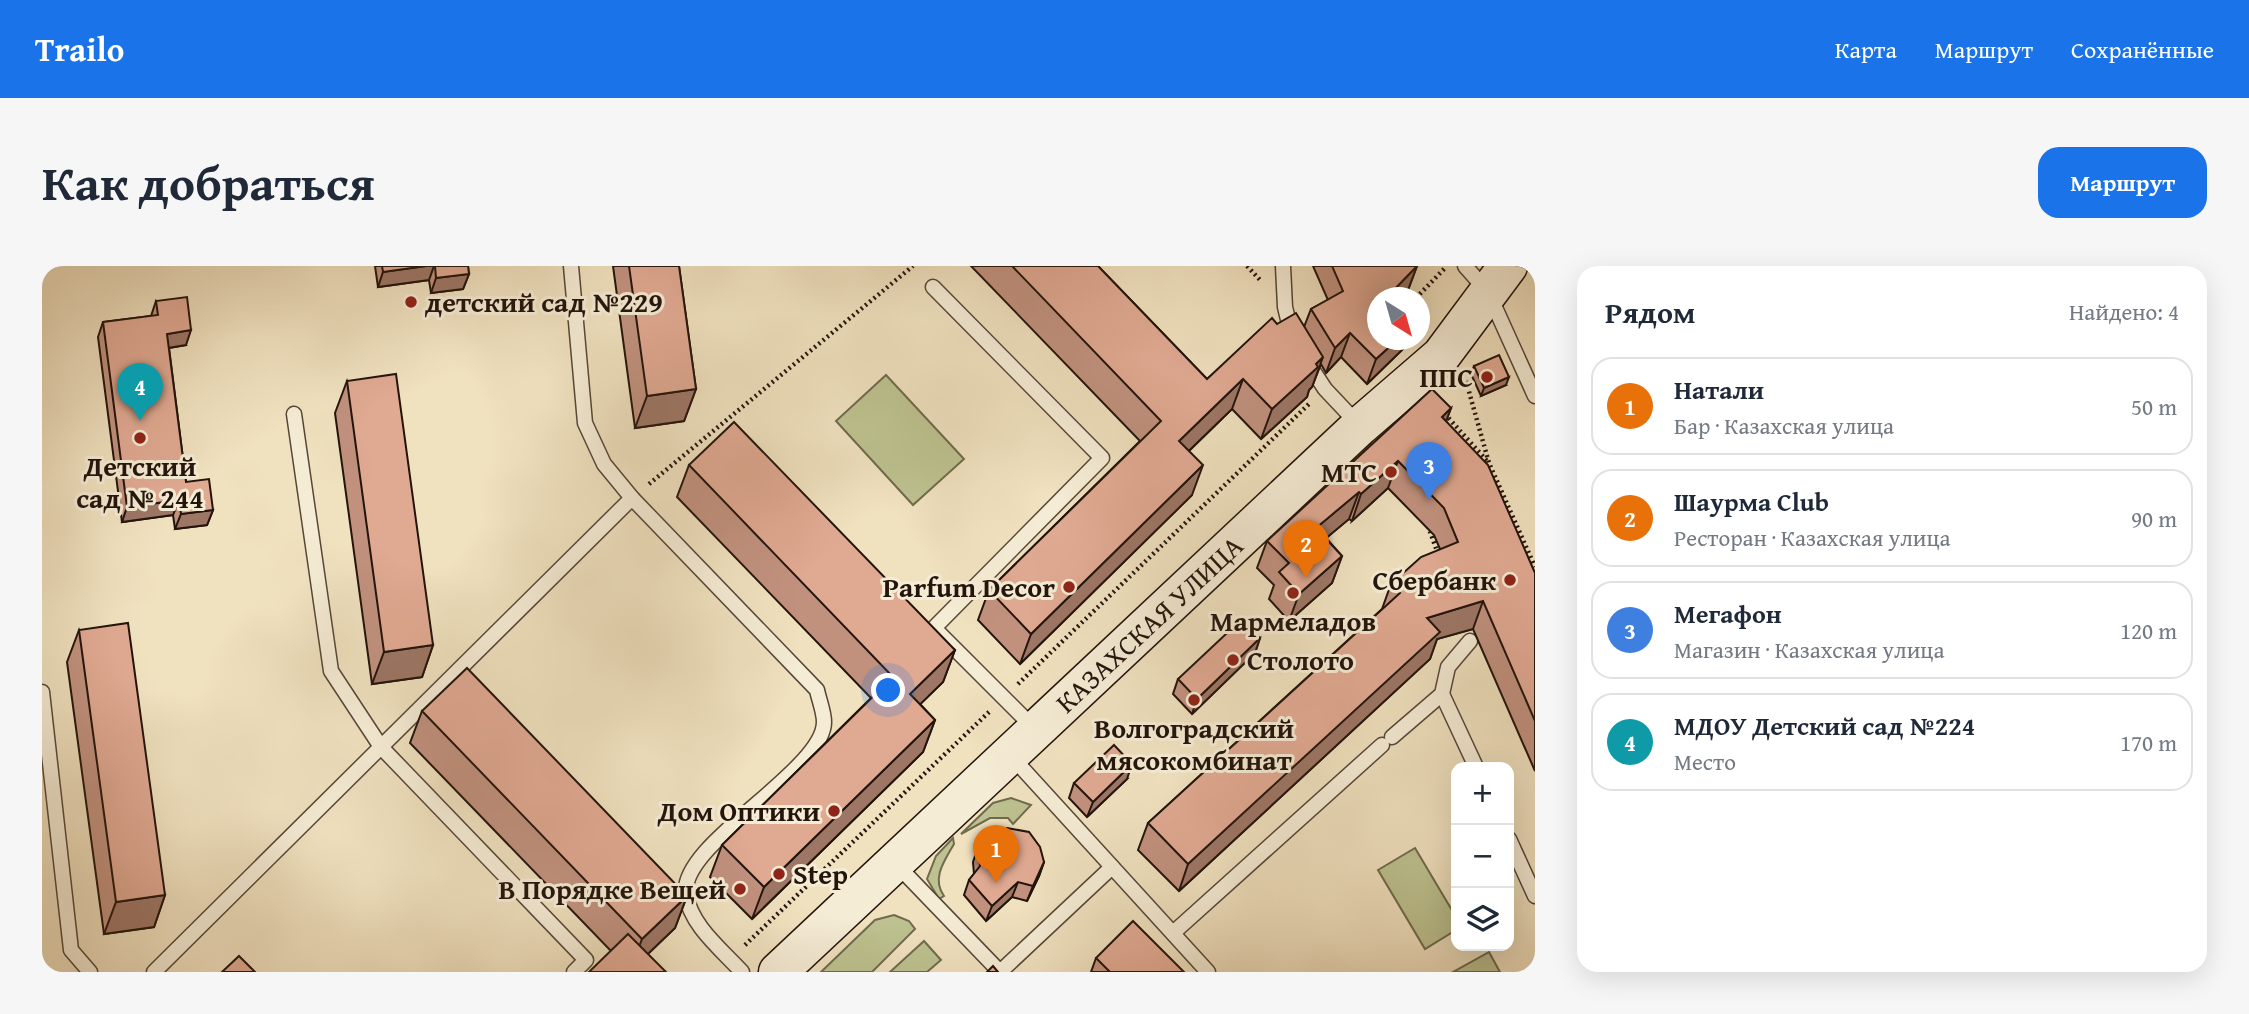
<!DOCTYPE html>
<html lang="ru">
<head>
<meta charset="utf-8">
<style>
	body { margin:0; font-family:"Gentium Book Plus",serif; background:#f6f6f7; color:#1f2937 }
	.controls { position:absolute; right:21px; bottom:21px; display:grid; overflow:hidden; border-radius:14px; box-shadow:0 7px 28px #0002 }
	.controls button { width:63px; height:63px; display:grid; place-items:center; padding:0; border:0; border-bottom:2px solid #e0e1e3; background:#fff; color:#1f2937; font:35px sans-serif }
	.compass { position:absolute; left:1325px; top:21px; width:63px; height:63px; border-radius:50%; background:#fff; box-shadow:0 7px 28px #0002; rotate:143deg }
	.you { position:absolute; left:847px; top:425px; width:24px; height:24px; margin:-18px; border:5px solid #fff; border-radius:50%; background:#1a73e8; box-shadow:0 0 0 10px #1a73e833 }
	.badge { display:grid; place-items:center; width:46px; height:46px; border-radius:50%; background:#1a73e8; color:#fff; font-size:23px; font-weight:700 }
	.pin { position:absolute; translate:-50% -58px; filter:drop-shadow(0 2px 4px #0008) }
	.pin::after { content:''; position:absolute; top:37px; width:24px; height:21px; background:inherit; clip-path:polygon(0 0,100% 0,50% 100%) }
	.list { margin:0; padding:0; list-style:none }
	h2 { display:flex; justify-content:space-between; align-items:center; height:91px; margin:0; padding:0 28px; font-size:30px }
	h2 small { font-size:23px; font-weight:400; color:#747a83 }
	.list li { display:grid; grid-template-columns:46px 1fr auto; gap:21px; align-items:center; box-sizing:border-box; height:98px; margin:0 14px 14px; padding:0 14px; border:2px solid #e0e1e3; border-radius:21px }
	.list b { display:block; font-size:26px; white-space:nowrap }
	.list p { margin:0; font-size:23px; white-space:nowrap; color:#747a83 }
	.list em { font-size:23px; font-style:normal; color:#747a83 }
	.icon { flex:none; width:38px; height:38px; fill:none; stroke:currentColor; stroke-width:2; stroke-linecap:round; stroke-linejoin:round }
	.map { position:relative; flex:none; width:1493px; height:706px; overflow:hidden; border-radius:21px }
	header { display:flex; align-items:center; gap:42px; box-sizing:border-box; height:98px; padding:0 35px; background:#1a73e8; color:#fff }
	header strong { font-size:33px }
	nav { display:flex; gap:38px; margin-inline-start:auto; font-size:24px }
	.intro { display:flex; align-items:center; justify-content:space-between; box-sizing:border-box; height:168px; padding:0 42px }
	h1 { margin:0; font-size:49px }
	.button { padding:18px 32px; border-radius:21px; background:#1a73e8; color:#fff; font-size:24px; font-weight:700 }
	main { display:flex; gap:42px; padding:0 42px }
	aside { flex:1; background:#fff; border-radius:21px; box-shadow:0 7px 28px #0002 }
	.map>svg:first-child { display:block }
	.green { fill:#bdc290; stroke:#706b4e; stroke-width:2 }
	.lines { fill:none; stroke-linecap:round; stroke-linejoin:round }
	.lane-casing { stroke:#564739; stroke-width:17 }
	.secondary-casing { stroke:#23140c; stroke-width:41 }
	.path { stroke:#23140c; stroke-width:4.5; stroke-dasharray:2 3.5; stroke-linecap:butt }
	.lane { stroke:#f5ecd5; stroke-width:14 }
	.secondary { stroke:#f5ecd5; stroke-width:38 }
	.wall { fill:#c1917e; stroke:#23140c; stroke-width:2 }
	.shaded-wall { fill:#9d7666; stroke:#23140c; stroke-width:2 }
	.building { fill:#e0a992; stroke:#23140c; stroke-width:2 }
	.poi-dot { fill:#8f2418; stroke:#f5ecd5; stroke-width:2.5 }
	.labels { text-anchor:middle; stroke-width:6; stroke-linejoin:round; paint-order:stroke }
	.poi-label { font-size:28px; font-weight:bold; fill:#23140c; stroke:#f5ecd5; text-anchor:end }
	.street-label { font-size:28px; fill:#23140c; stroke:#f5ecd5 }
</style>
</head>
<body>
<header>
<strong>Trailo</strong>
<nav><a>Карта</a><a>Маршрут</a><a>Сохранённые</a></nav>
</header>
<div class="intro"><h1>Как добраться</h1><a class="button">Маршрут</a></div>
<main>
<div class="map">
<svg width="1493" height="706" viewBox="0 0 1493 706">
	<rect width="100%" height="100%" fill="#f0e1bf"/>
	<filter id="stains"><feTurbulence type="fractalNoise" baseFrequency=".00286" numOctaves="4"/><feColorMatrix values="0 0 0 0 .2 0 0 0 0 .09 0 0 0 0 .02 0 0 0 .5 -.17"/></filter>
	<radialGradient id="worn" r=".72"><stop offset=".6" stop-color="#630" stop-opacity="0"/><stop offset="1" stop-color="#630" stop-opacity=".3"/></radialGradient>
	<g class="green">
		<path d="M 844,109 L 922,193 L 871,239 L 794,155 Z"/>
		<path d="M 969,532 L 989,539 L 971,558 L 966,552 L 948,552 L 919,568 L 951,537 Z"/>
		<path d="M 911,572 L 912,578 C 903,594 889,612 902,630 L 897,633 L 885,613 L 894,590 Z"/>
		<path d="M 1373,582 L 1414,651 L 1414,664 L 1383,683 L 1336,604 Z"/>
		<path d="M 852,649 L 867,655 L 873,663 L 830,706 L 779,706 L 833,654 Z"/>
		<path d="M 882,675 L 899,694 L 885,706 L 848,706 Z"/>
		<path d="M 1447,686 L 1458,706 L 1411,706 Z"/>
	</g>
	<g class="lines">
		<defs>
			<g id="lane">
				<path d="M 529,0 L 543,157 L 562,198 L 590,232 L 775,424 C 777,434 782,446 782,456 C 782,505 637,578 644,628 C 648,659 680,684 700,706"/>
				<path d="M 1241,0 L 1243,41 L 1250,70"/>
				<path d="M 1423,0 L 1446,26 L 1493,130"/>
				<path d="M 891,21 L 1060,192 L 892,362 L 993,463"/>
				<path d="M 1264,94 L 1283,123 L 1317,159"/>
				<path d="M 252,148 L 289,405 L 339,481 L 544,694 L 532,706"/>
				<path d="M 0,426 L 29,684 L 48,706"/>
				<path d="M 1400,428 L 1434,501"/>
				<path d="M 1350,471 L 1400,428 L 1406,401 L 1428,375"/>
				<path d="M 969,490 L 1166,706"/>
				<path d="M 1467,573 L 1493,630"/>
				<path d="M 854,598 L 958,706 L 1070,601"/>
				<path d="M 1131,667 L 1340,479"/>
				<path d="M 112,706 L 590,232"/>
			</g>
			<path id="secondary" d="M 736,706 L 1318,160 L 1399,90 L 1466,0"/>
		</defs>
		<use href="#lane" class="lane-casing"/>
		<use href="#secondary" class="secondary-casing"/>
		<g class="path">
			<path d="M 1205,0 L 1219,15"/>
			<path d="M 1374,32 L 1403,2"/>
			<path d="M 1424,115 L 1447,197 L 1493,301"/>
			<path d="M 1403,148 L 1446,196"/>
			<path d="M 607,218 L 871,0"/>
			<path d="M 1386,260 L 1396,288"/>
			<path d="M 976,418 L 1267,138"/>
			<path d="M 703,679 L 947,446"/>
		</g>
		<use href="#lane" class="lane"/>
		<use href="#secondary" class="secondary"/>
	</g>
	<g class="wall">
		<path d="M 333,0 L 426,0 L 427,8 L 421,23 L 389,27 L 387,14 L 336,21 Z"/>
		<path d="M 571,0 L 637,0 L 654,123 L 642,155 L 593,162 Z"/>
		<path d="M 929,0 L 1056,0 L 1165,113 L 1235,58 L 1262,61 L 1269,43 L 1286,34 L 1271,0 L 1375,0 L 1366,24 L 1359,32 L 1335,32 L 1335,74 L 1364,74 L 1361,83 L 1325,118 L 1299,91 L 1284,107 L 1279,98 L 1270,121 L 1267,124 L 1265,131 L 1219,173 L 1190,143 L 1147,185 L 1150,229 L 978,398 L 936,354 L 947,324 L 1098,175 Z"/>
		<path d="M 114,35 L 144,79 L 127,82 L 144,216 L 171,244 L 165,259 L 133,263 L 131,249 L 80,256 L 56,71 L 61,56 L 109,50 Z"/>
		<path d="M 1432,100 L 1464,119 L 1439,130 L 1429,108 Z"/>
		<path d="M 305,115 L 391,379 L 380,411 L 330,418 L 293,147 Z"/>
		<path d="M 1409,142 L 1404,155 L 1493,307 L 1493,505 L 1431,363 L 1395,373 L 1388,393 L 1137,625 L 1096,584 L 1106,557 L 1340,343 L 1349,318 L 1398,283 L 1392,269 L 1346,222 L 1310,255 L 1307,253 L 1284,272 L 1300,290 L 1290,317 L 1247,355 L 1227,333 L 1232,319 L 1215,302 L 1225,275 Z"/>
		<path d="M 647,199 L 913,384 L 901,416 L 878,438 L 893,454 L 881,486 L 710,653 L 668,611 L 680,579 L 829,432 L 635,231 Z"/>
		<path d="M 37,364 L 123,629 L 112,661 L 62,668 L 25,396 Z"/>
		<path d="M 1218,372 L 1213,387 L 1150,448 L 1131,428 L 1136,413 Z"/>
		<path d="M 380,445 L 645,630 L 633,662 L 606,688 L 569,685 L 368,477 Z"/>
		<path d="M 1085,513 L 1045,551 L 1027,532 L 1032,517 Z"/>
		<path d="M 936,581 L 1002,596 L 997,610 L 985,635 L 970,631 L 944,655 L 922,629 L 927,614 L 932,608 L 931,596 Z"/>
		<path d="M 1054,692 L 1142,706 L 1049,706 Z"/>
	</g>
	<g class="shaded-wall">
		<path d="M 384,0 L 392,0 L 387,14 L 336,21 L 341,6 Z"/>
		<path d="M 1375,0 L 1366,24 L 1359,32 L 1344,32 Z"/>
		<path d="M 427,8 L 421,23 L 389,27 L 394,12 Z"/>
		<path d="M 149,64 L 144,79 L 120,83 L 125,68 Z"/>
		<path d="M 1308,67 L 1299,91 L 1284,107 L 1293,82 Z"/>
		<path d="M 1355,74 L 1364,74 L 1361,83 L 1325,118 L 1334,93 Z"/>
		<path d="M 1281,91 L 1270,121 L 1267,124 L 1265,131 L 1219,173 L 1230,143 Z"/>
		<path d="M 1467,111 L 1464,119 L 1439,130 L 1442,122 Z"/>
		<path d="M 1201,113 L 1190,143 L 1126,205 L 1137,175 Z"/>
		<path d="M 654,123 L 642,155 L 593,162 L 605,130 Z"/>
		<path d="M 1409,142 L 1399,169 L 1400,151 Z"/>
		<path d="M 1356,195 L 1346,222 L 1310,255 L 1319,228 Z"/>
		<path d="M 1161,199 L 1150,229 L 978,398 L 989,368 Z"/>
		<path d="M 1317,226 L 1307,253 L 1264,289 L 1274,262 Z"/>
		<path d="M 137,234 L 131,249 L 80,256 L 85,241 Z"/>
		<path d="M 171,244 L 165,259 L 133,263 L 139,248 Z"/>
		<path d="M 1300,290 L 1290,317 L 1247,355 L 1257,328 Z"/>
		<path d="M 1441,335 L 1431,363 L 1395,373 L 1388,393 L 1137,625 L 1146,598 L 1385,352 Z"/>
		<path d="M 1218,372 L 1213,387 L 1150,448 L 1155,433 Z"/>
		<path d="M 391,379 L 380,411 L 330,418 L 342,386 Z"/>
		<path d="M 913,384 L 901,416 L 856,460 L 868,428 Z"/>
		<path d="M 893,454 L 881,486 L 710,653 L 722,621 Z"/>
		<path d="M 1090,498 L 1085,513 L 1045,551 L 1051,536 Z"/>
		<path d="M 1002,596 L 997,610 L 985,635 L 991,620 Z"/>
		<path d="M 976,616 L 970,631 L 944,655 L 950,640 Z"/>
		<path d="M 123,629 L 112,661 L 62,668 L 74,636 Z"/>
		<path d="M 645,630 L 633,662 L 588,705 L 600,673 Z"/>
	</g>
	<g class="building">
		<path d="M 340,0 L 384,0 L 341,6 Z"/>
		<path d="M 393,0 L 426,0 L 427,8 L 394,12 Z"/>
		<path d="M 587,0 L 637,0 L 654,123 L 605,130 Z"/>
		<path d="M 970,0 L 1056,0 L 1165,113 L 1230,52 L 1235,58 L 1254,47 L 1281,91 L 1274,98 L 1276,101 L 1230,143 L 1201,113 L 1137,175 L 1161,199 L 989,368 L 947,324 L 1119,155 Z"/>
		<path d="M 1290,0 L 1375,0 L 1344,32 L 1335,32 L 1335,74 L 1355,74 L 1334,93 L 1308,67 L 1293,82 L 1269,43 L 1301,25 Z"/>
		<path d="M 145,31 L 149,64 L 125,68 L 144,216 L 167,213 L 171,244 L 139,248 L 137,234 L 85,241 L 61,56 L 116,49 L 114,35 Z"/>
		<path d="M 1457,89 L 1467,111 L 1442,122 L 1432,100 Z"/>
		<path d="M 354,108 L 391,379 L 342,386 L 305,115 Z"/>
		<path d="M 1390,123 L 1409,142 L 1400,151 L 1446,199 L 1493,307 L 1493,455 L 1441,335 L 1385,352 L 1398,366 L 1146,598 L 1106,557 L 1358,327 L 1349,318 L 1379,291 L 1416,276 L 1402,242 L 1356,195 L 1319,228 L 1317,226 L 1274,262 L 1300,290 L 1257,328 L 1237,306 L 1247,297 L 1225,275 Z"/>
		<path d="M 692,156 L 913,384 L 868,428 L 893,454 L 722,621 L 680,579 L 851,411 L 647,199 Z"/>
		<path d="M 1200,353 L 1218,372 L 1155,433 L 1136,413 Z"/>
		<path d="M 86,357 L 123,629 L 74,636 L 37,364 Z"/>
		<path d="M 425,402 L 645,630 L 600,673 L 380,445 Z"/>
		<path d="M 1072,479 L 1090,498 L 1051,536 L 1032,517 Z"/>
		<path d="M 965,562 L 987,566 L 998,581 L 1002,596 L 991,620 L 976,616 L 950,640 L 927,614 L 938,600 L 936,581 L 950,568 Z"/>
		<path d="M 1091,655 L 1142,706 L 1068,706 L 1054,692 Z"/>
		<path d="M 586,668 L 624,706 L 547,706 Z"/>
		<path d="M 197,690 L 213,706 L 180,706 Z"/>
		<path d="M 951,700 L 956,706 L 945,706 Z"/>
	</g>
	<g class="poi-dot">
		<circle cx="369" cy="36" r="7"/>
		<circle cx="1445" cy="111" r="7"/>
		<circle cx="98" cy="172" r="7"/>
		<circle cx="1349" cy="206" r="7"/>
		<circle cx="1468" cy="314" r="7"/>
		<circle cx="1027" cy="321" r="7"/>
		<circle cx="1251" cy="327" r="7"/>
		<circle cx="1191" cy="394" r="7"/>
		<circle cx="1152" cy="434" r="7"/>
		<circle cx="792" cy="545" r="7"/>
		<circle cx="737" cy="608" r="7"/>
		<circle cx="698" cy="623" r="7"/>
	</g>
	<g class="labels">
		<g class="poi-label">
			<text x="383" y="46" text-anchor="start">детский сад №229</text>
			<text x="1431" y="121">ППС</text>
			<text x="98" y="210" text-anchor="middle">Детский<tspan x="98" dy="32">сад № 244</tspan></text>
			<text x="1335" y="216">МТС</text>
			<text x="1454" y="324">Сбербанк</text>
			<text x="1013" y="331">Parfum Decor</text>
			<text x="1251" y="365" text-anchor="middle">Мармеладов</text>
			<text x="1205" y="404" text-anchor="start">Столото</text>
			<text x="1152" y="472" text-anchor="middle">Волгоградский<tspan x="1152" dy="32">мясокомбинат</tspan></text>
			<text x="778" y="555">Дом Оптики</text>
			<text x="751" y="618" text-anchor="start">Step</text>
			<text x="684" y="633">В Порядке Вещей</text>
		</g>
		<g class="street-label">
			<text transform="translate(1107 358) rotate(-43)" y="10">КАЗАХСКАЯ УЛИЦА</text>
		</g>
	</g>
	<rect width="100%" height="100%" filter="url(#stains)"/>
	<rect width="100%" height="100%" fill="url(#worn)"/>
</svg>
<div class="controls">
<button>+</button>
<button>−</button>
<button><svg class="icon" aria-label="layers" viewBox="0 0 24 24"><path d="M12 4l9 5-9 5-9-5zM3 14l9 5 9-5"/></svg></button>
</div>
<svg class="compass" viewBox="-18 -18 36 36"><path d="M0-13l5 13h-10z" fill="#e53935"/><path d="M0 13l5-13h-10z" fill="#747a83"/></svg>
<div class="you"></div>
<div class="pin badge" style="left:954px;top:617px;background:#e8710a">1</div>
<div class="pin badge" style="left:1264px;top:312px;background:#e8710a">2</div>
<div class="pin badge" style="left:1387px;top:234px;background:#3f7fe0">3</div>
<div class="pin badge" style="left:98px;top:155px;background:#0f9aa8">4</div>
</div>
<aside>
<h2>Рядом<small>Найдено: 4</small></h2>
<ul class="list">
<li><span class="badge" style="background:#e8710a">1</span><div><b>Натали</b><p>Бар · Казахская улица</p></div><em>50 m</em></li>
<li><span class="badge" style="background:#e8710a">2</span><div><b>Шаурма Club</b><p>Ресторан · Казахская улица</p></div><em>90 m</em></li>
<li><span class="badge" style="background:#3f7fe0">3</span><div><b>Мегафон</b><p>Магазин · Казахская улица</p></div><em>120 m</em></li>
<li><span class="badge" style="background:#0f9aa8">4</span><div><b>МДОУ Детский сад №224</b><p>Место</p></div><em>170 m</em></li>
</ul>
</aside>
</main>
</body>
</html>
